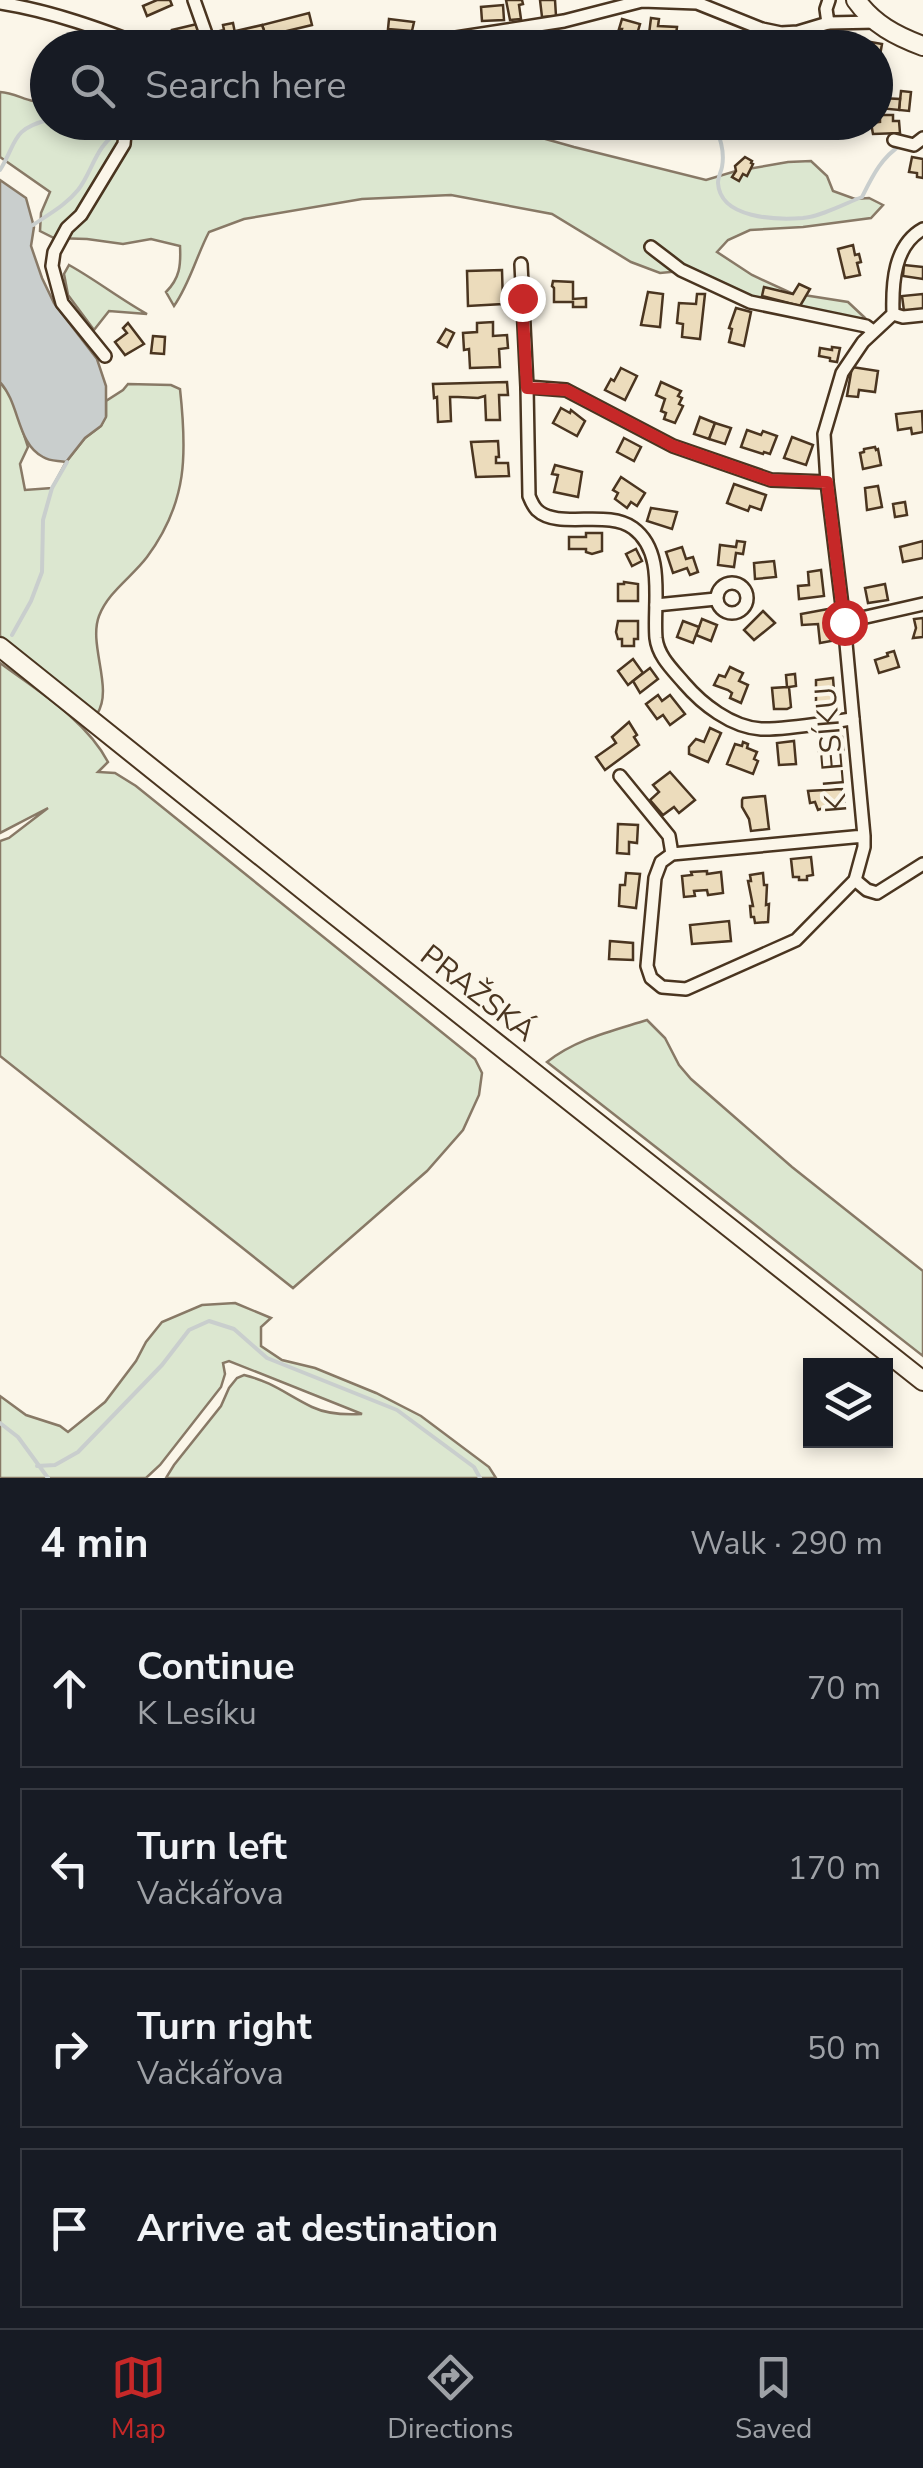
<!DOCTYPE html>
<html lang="en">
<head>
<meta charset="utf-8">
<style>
	body { margin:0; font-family:"Nunito Sans",sans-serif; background:#242831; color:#f1f3f6 }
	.controls { position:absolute; right:30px; bottom:30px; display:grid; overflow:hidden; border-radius:0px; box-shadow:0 5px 15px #0003 }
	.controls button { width:90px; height:90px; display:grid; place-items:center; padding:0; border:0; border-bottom:2px solid #363941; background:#171b24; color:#f1f3f6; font:50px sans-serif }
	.stop { position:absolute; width:30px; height:30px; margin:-22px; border:8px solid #c62828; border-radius:50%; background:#fff }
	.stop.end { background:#c62828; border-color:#fff; box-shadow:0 2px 10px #0008 }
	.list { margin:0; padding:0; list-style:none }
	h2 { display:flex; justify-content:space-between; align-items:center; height:130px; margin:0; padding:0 40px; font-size:42px }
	h2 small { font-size:32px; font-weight:400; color:#9ea1a6 }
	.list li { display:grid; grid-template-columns:65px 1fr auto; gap:30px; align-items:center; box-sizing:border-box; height:160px; margin:0 20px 20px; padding:0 20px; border:2px solid #363941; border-radius:0px }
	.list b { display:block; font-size:38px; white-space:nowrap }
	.list p { margin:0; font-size:32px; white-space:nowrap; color:#9ea1a6 }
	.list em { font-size:32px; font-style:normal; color:#9ea1a6 }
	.icon { flex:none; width:55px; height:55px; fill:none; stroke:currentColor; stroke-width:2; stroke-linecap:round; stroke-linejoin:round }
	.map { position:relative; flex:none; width:923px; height:1478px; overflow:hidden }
	.search { position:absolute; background:#171b24; box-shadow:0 5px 15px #0003; left:30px; right:30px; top:30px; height:110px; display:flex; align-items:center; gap:25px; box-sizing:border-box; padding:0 35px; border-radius:55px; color:#9ea1a6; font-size:38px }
	.sheet { height:850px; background:#171b24 }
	nav { display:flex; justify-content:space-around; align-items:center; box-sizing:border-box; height:140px; border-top:2px solid #363941; background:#171b24; font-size:28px; color:#9ea1a6 }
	nav a { display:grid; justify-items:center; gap:5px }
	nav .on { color:#c62828 }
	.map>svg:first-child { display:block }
	.green { fill:#dce7d0; stroke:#887966; stroke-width:2.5 }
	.water { fill:#c9cecd; stroke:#887966; stroke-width:2.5 }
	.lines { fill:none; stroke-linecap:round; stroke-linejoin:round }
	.stream { stroke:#c9cecd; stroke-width:4 }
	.building { fill:#ecdcbc; stroke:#4a3520; stroke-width:2.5 }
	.street-casing { stroke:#4a3520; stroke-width:16 }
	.secondary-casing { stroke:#4a3520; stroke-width:22 }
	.street { stroke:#fbf6e9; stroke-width:11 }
	.secondary { stroke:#fbf6e9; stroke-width:18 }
	.route { stroke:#c62828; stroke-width:12 }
	.labels { text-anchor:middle; stroke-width:8; stroke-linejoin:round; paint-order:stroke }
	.street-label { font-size:30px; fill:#4a3520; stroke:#fbf6e9 }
</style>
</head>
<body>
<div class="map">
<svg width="923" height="1478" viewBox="0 0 923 1478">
	<rect width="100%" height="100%" fill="#fbf6e9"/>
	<g class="green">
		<path d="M 0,92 C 18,93 30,105 47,101 L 48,122 L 117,123 L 121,133 L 156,127 L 246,122 L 292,123 L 327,128 L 356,122 L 462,122 L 510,129 L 574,147 L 706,180 L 736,171 L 788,162 L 811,161 L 827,176 L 833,191 L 855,199 L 869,198 L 883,205 L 871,218 L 803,227 L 750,230 L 728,240 L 717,252 L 752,275 L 791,293 L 848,302 L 864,317 L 837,321 L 750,302 L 681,271 L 660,273 L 631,262 L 552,214 L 451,195 L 362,199 L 244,219 L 209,232 C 196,257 190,283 174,306 L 166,292 C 180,278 181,265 180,246 L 151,239 L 123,244 L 87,239 L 54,238 L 40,231 L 41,213 L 50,192 L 0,157 Z"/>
		<path d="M 69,265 C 96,280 120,299 147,314 L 109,311 L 94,330 L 68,295 L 64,274 Z"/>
		<path d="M 0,382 L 12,398 L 28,447 L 20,464 L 25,490 L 52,488 L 66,462 L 85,438 L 101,426 L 106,416 L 106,401 L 123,390 L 128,384 L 171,385 L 180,389 C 187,453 188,502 147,557 C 132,577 108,592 99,616 C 88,645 114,689 97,714 L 0,636 Z"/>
		<path d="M 0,663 C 38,691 86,720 108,762 L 98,772 L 115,773 L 136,786 L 475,1059 L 482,1073 L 479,1095 L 463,1130 L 427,1171 L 293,1288 L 0,1056 L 0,841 L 9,838 L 48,808 L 0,833 Z"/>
		<path d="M 647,1020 L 665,1038 L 679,1065 L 691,1079 L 792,1167 L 923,1271 L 923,1356 L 547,1062 C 576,1039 612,1031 647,1020 Z"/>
		<path d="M 235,1303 L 271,1318 L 261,1327 L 261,1346 L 282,1360 L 315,1368 L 376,1393 L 421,1416 L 489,1467 L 496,1478 L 166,1478 L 174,1465 L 221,1406 L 229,1388 L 237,1378 L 244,1375 C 273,1382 287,1395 312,1407 C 327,1414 346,1415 362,1414 L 229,1361 L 223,1363 L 225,1374 L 221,1387 L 160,1465 L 146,1478 L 0,1478 L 0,1396 L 26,1415 L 60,1426 L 68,1432 L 105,1402 L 136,1361 L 146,1342 L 162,1322 L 202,1305 Z"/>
	</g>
	<path class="water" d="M 0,180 L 26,198 L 34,227 L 31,246 L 42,278 L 54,303 L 97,359 L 106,386 L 106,417 L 101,426 L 85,438 L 66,462 C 58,460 51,462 43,457 C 17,444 20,404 0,382 Z"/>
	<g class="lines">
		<g class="stream">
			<path d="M 475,48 L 518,41 L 540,48"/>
			<path d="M 106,122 L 118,126"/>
			<path d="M 713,122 C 720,137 725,151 722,167 C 721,172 718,177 718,183 C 720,219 777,220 803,218 C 822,216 844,204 862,197 C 873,175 881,158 902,144"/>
			<path d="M 128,130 L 201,122"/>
			<path d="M 0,170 C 17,143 11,129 48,120"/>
			<path d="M 33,225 C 49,214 66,205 78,190 C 93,171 96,143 120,132"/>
			<path d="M 12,635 L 31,601 L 42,572 L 43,520 L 52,488 L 67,462"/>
			<path d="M 0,1423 L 18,1437 L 48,1478"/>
			<path d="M 37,1466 L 55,1465 L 78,1452 L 162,1365 L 189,1330 L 209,1321 L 234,1329 L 267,1358 L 397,1410 L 474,1467 L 480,1478"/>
		</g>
	</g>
	<g class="building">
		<path d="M 157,0 L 170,0 L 172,5 L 147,16 L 143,6 Z"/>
		<path d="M 506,0 L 522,0 L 523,4 L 519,5 L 521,19 L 510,20 Z"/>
		<path d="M 540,0 L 555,0 L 556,16 L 542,17 Z"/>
		<path d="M 503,5 L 504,20 L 482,21 L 481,7 Z"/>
		<path d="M 309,13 L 312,25 L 266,36 L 262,25 Z"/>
		<path d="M 651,18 L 659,19 L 658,26 L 677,27 L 676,35 L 682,36 L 680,48 L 664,48 L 665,45 L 648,42 Z"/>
		<path d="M 389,19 L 414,22 L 412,31 L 388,29 Z"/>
		<path d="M 622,19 L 640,24 L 633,48 L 617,47 L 622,29 L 619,29 Z"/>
		<path d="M 233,23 L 237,43 L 223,46 L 220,31 L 224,30 L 223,25 Z"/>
		<path d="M 197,24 L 202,41 L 177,48 L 172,30 Z"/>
		<path d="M 262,25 L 266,36 L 256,39 L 258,48 L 241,48 L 236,31 Z"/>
		<path d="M 721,33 L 725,35 L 725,40 L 736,43 L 735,48 L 705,48 L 706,45 L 703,44 L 706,38 L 708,39 L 710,35 L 717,38 Z"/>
		<path d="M 829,35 L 855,39 L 854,48 L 827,47 Z"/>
		<path d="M 801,37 L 802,48 L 779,48 L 779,40 Z"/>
		<path d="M 865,41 L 882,44 L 876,78 L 876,48 L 864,48 Z"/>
		<path d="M 901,91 L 911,92 L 909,111 L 899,110 Z"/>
		<path d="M 880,98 L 900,99 L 899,110 L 878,108 Z"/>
		<path d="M 880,115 L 893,115 L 893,121 L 899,121 L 900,133 L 873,134 L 871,123 L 880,122 Z"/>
		<path d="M 659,122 L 701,122 L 705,125 L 702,137 L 658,127 Z"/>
		<path d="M 745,157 L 752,161 L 751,163 L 753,164 L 747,176 L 743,174 L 739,181 L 732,177 L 736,171 L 735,166 Z"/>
		<path d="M 912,157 L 923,159 L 923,178 L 917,177 L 917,173 L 909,172 Z"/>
		<path d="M 853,245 L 855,255 L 859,254 L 861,262 L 857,263 L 860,275 L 845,278 L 838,249 Z"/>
		<path d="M 904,265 L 923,267 L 923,279 L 903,276 Z"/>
		<path d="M 502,270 L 503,304 L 468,306 L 467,271 Z"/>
		<path d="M 553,281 L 573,282 L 573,299 L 586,298 L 586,307 L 573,307 L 573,302 L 554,302 L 554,288 L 552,286 Z"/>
		<path d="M 799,284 L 810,289 L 800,306 L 762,296 L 764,287 L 793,294 Z"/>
		<path d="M 648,292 L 663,294 L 660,327 L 641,325 Z"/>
		<path d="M 697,294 L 705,294 L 700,339 L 682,337 L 683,324 L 677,323 L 679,303 L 696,304 Z"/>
		<path d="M 923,294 L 923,309 L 904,311 L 902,296 Z"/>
		<path d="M 736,308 L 751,312 L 744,346 L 729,342 L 732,329 L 729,328 Z"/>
		<path d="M 493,322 L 493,336 L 507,335 L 508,348 L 499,349 L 500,367 L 470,368 L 469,349 L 464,350 L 463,333 L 477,332 L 477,323 Z"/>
		<path d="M 128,323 L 144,344 L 125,355 L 115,342 L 127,333 L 123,328 Z"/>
		<path d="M 446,329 L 454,333 L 447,347 L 438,342 Z"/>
		<path d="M 153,336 L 165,337 L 164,354 L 151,353 Z"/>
		<path d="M 832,347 L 840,348 L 837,362 L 830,361 L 830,358 L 819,356 L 820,348 L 832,350 Z"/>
		<path d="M 852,367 L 878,371 L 875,392 L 859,390 L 858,397 L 847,396 Z"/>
		<path d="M 621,368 L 637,376 L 625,400 L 605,390 L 611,379 L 614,381 Z"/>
		<path d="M 507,382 L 508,395 L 499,395 L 500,420 L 486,420 L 485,396 L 478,398 L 458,397 L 450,397 L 451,421 L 438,422 L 437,397 L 434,398 L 433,384 Z"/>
		<path d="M 661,382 L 681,391 L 678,396 L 682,398 L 679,404 L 683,406 L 675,423 L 664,419 L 666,413 L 661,411 L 665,399 L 656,395 Z"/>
		<path d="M 561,408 L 570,413 L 571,410 L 585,421 L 577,436 L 553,423 Z"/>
		<path d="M 922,411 L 923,432 L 912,434 L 911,428 L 898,430 L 896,414 Z"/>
		<path d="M 700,417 L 715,423 L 709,439 L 694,434 Z"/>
		<path d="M 715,423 L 731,428 L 725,444 L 709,439 Z"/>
		<path d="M 747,430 L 761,435 L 763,431 L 777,436 L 770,454 L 764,452 L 763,454 L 741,447 Z"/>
		<path d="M 792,437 L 813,445 L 806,465 L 784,458 Z"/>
		<path d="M 624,438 L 641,447 L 634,461 L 617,452 Z"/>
		<path d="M 498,441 L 499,457 L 496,457 L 496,463 L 508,463 L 509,476 L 476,477 L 471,442 Z"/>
		<path d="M 875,447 L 876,450 L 878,449 L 881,465 L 863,469 L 860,453 L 864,452 L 864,449 Z"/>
		<path d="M 555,465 L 582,472 L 578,497 L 554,492 L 558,475 L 552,474 Z"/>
		<path d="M 621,477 L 645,493 L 637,506 L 631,502 L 627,508 L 615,499 L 618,493 L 613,490 Z"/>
		<path d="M 734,484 L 766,495 L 761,510 L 750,506 L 748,511 L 727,503 Z"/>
		<path d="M 878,486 L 882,507 L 867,510 L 865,488 Z"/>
		<path d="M 905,502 L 907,515 L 895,517 L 893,504 Z"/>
		<path d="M 651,508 L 677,512 L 672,529 L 647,521 Z"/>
		<path d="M 586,533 L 602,533 L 602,551 L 592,554 L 586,552 L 586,549 L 569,549 L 569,537 L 586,537 Z"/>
		<path d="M 737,541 L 745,542 L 743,554 L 736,553 L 734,567 L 718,565 L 720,545 L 736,547 Z"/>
		<path d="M 923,541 L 923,558 L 903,562 L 900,547 Z"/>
		<path d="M 682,547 L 686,559 L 693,557 L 698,572 L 690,575 L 687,568 L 673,573 L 666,552 Z"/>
		<path d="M 636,549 L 642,561 L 632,566 L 626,554 Z"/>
		<path d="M 774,561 L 776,577 L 755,579 L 754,563 Z"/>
		<path d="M 821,570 L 824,596 L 799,599 L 798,586 L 809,585 L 808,572 Z"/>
		<path d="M 624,582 L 638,584 L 638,601 L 618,601 L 618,584 L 624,584 Z"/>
		<path d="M 885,584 L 888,600 L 868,603 L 865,588 Z"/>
		<path d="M 828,609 L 831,641 L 820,643 L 818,624 L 802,625 L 801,614 Z"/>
		<path d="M 763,611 L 775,623 L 754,640 L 744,630 Z"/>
		<path d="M 923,618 L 923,637 L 913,638 L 916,628 L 914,619 Z"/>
		<path d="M 702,619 L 717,625 L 711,641 L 696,635 Z"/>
		<path d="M 618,621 L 638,621 L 638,639 L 634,639 L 634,646 L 622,646 L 622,639 L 618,639 L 616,632 Z"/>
		<path d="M 683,621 L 699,627 L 693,643 L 677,637 Z"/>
		<path d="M 894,651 L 899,667 L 879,673 L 875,660 L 888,656 L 887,653 Z"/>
		<path d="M 633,659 L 643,673 L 628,685 L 618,671 Z"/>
		<path d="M 730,667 L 743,673 L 739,681 L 748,685 L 741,703 L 730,698 L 732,693 L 728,690 L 714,685 L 719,675 L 725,677 Z"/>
		<path d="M 650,668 L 658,679 L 640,693 L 633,681 Z"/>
		<path d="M 795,674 L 796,686 L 789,687 L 791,707 L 787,709 L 774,709 L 772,688 L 787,687 L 786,675 Z"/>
		<path d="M 833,678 L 835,703 L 818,705 L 816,703 L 816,680 Z"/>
		<path d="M 658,695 L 662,701 L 670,695 L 685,714 L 670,725 L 663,715 L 657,719 L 646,704 Z"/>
		<path d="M 629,722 L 637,735 L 634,737 L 639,745 L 605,770 L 596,757 L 616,743 L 612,737 Z"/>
		<path d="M 710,728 L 721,733 L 708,762 L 689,754 L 689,747 L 696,739 L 704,742 Z"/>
		<path d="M 834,737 L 842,737 L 844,759 L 820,760 L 818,743 L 835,741 Z"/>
		<path d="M 794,741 L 796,764 L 779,765 L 777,743 Z"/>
		<path d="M 743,742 L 748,744 L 747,748 L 757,752 L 754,759 L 758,761 L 753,774 L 727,764 L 735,744 L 742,746 Z"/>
		<path d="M 670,772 L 695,800 L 679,813 L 674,807 L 663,815 L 650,800 L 659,792 L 653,785 Z"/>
		<path d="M 842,789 L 844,802 L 829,803 L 829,806 L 818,810 L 815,802 L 810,803 L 808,791 Z"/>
		<path d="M 765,796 L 769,829 L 751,831 L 749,819 L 742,807 L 742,800 L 743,798 Z"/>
		<path d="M 618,824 L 638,825 L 637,843 L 629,842 L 629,854 L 617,853 Z"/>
		<path d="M 811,857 L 813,875 L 807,876 L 807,880 L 799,880 L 799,877 L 793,877 L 791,859 Z"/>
		<path d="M 707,871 L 707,874 L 721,872 L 723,893 L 708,895 L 707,890 L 694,891 L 695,896 L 684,897 L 682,876 L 692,875 L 691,872 Z"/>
		<path d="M 626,873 L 640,874 L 636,908 L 619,906 L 620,885 L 625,885 Z"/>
		<path d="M 763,873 L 764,885 L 767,885 L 766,905 L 769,904 L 768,922 L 755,923 L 754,917 L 751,917 L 750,906 L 753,906 L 748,881 L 751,881 L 750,875 Z"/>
		<path d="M 729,921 L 731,941 L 692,944 L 690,925 Z"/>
		<path d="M 610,941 L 633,943 L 633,960 L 609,959 Z"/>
	</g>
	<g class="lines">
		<defs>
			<g id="street">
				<path d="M 194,0 L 211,48"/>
				<path d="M 829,0 L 826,9 L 828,23 L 876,22"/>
				<path d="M 0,3 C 51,11 101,29 149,48"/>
				<path d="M 413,48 L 443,40 L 564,21 L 642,1 L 697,3 L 762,29 L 781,33 L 798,32 L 828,23"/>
				<path d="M 894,140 L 914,145 L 923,138"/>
				<path d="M 651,247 L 681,270 L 750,302 L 866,326 L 873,331"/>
				<path d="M 521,264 L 527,387 L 529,496 C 531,501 533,506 537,510 C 558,530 607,509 633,528 C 666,552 653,603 656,638 C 658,656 672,669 684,683 C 702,704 731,727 761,729 C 787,730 826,722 853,719"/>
				<path d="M 893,314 L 903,317 L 923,315"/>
				<path d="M 105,356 L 62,303 L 52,266 L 54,252 L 67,228 L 81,215 L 124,144 L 126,122"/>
				<path d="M 527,387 L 566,390 L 673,446 L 771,480 L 827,482"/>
				<circle cx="732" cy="598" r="15"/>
				<path d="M 656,605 L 716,599"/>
				<path d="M 844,622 L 923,604"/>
				<path d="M 620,776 L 669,836 L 672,854"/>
				<path d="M 864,836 L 672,854 L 661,862 L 655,878 L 647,966 L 651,978 L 662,987 L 686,989 L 796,940 L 855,880 L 864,847 L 864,836 L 844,622 L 827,482 L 824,434 L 842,373 L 863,342 L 893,314 C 892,283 894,245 923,229"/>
				<path d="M 855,880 L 867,890 L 877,893 L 923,864"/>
			</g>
			<g id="secondary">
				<path d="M 856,0 C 873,24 896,36 923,46"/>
				<path d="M 0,647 L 322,905 L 923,1381"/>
			</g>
		</defs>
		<use href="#street" class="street-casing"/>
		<use href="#secondary" class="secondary-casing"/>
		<use href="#street" class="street"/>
		<use href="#secondary" class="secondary"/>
	</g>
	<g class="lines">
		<path class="route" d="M 522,298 L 527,388 L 566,390 L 673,446 L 771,480 L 827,482 L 844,622"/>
	</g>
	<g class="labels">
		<g class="street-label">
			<text transform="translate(831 750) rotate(-95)" y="10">K LESÍKU</text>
			<text transform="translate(478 993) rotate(38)" y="10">PRAŽSKÁ</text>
		</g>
	</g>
</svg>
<div class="controls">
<button><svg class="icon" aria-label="layers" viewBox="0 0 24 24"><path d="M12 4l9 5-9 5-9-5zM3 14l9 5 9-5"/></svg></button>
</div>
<div class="stop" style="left:844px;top:622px"></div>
<div class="stop end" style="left:522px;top:298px"></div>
<div class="search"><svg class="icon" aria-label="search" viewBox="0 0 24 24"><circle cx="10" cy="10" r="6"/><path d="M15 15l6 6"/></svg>Search here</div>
</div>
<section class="sheet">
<h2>4 min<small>Walk · 290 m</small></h2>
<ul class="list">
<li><svg class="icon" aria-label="ahead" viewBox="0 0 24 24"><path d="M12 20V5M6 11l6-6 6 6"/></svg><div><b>Continue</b><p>K Lesíku</p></div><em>70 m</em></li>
<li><svg class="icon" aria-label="left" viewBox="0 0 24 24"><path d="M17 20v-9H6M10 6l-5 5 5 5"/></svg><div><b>Turn left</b><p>Vačkářova</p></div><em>170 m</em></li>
<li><svg class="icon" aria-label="right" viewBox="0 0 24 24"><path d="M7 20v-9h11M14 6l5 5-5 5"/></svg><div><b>Turn right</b><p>Vačkářova</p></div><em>50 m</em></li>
<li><svg class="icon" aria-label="arrive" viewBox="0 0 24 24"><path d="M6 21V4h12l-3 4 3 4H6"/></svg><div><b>Arrive at destination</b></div></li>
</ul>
</section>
<nav>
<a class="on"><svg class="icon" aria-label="map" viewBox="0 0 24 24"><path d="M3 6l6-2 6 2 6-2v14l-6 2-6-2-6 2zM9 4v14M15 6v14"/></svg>Map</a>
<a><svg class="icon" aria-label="directions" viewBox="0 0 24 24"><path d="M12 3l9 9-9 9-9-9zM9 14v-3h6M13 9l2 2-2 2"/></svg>Directions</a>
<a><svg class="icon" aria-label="saved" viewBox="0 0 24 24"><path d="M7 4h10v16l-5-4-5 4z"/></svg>Saved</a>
</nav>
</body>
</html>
